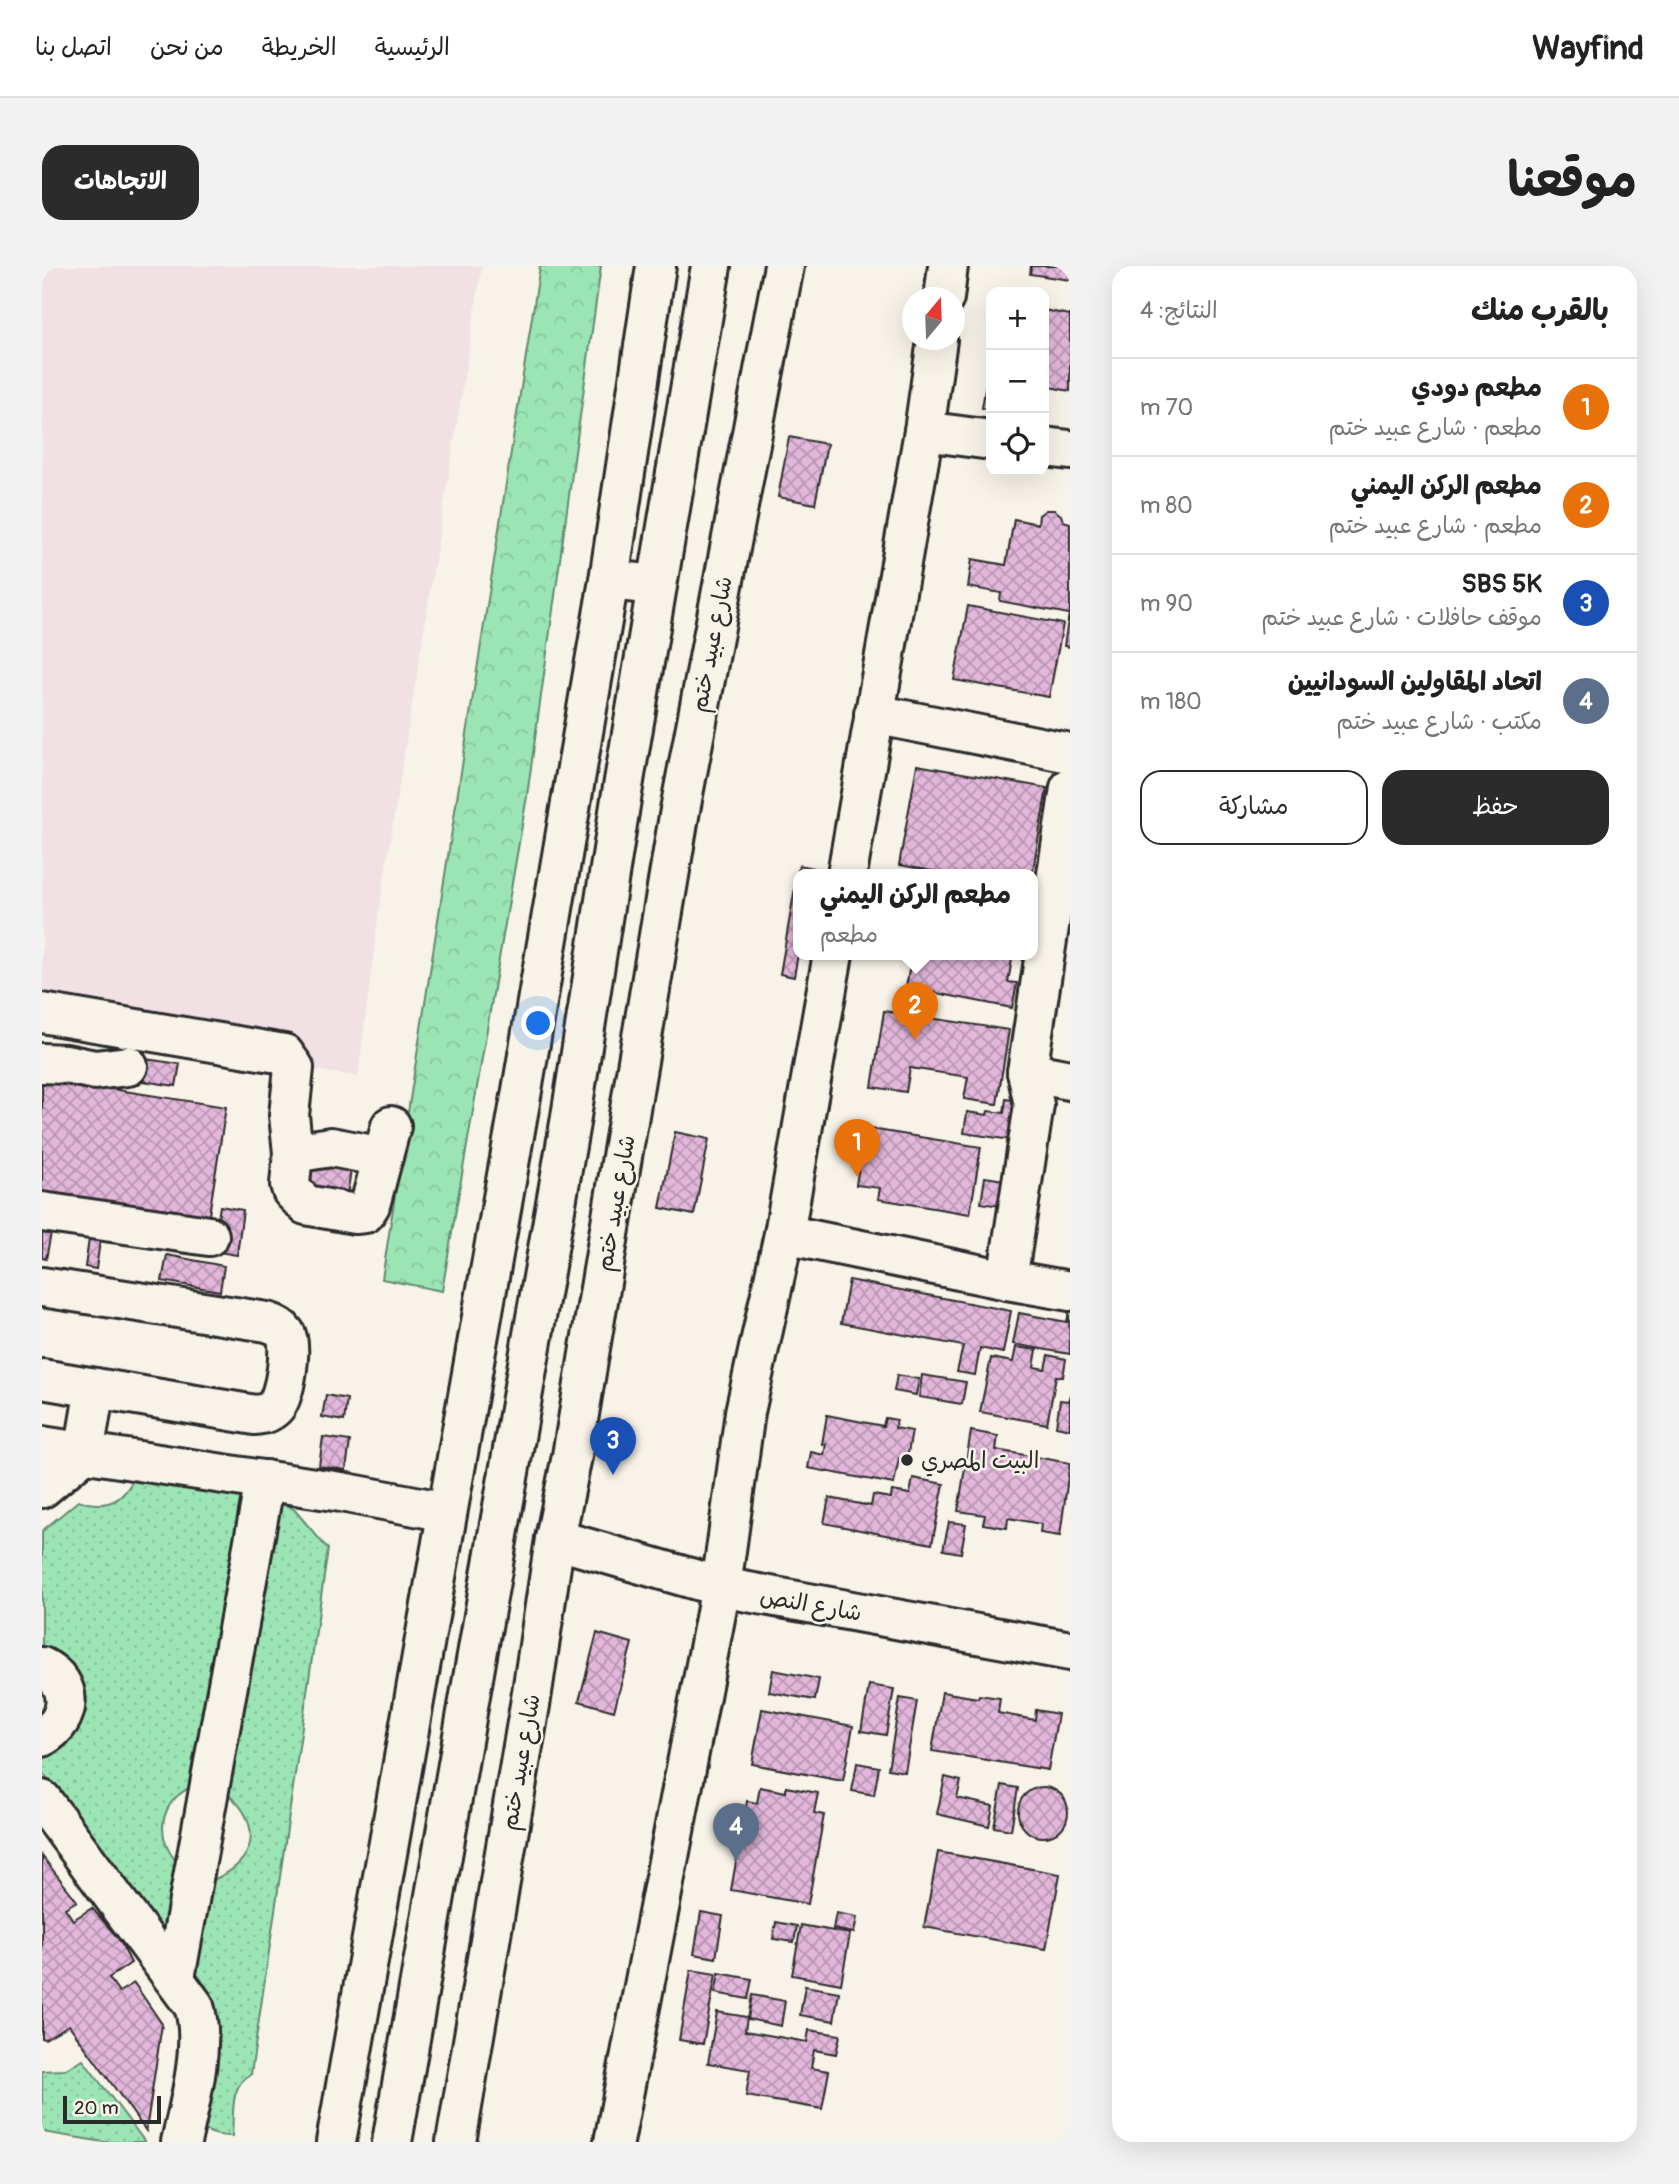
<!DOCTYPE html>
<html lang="ar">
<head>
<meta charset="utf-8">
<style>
	body { margin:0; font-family:Pangolin,"Playpen Sans Arabic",sans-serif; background:#f2f2f2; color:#222; direction:rtl }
	.controls { position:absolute; right:21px; top:21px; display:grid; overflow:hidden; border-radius:14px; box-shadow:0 7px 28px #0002 }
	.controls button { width:63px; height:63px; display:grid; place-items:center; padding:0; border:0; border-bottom:2px solid #e0e0e0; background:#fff; color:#222; font:35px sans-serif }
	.compass { position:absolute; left:860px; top:21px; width:63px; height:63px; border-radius:50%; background:#fff; box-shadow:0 7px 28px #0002; rotate:19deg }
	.scale { position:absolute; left:21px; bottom:18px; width:98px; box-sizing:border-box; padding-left:7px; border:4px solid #2b2b2b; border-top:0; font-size:19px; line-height:24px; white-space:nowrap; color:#2b2b2b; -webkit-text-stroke:5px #f7f3e8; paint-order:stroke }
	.you { position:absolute; left:497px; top:758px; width:24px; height:24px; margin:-18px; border:5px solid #fff; border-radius:50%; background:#1a73e8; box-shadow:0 0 0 10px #1a73e833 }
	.badge { display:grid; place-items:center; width:46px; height:46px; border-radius:50%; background:#2b2b2b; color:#fff; font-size:23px; font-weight:700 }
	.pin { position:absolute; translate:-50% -58px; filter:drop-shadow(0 2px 4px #0008) }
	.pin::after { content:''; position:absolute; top:37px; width:24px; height:21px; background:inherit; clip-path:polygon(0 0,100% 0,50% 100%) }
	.popup { position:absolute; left:751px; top:603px; width:245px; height:91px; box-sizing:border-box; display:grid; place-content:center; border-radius:14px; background:#fff; filter:drop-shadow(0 2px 5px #0005); font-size:23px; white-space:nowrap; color:#767676 }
	.popup b { font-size:26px; color:#222 }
	.popup::after { content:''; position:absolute; left:50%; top:100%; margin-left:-14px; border:14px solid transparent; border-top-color:#fff }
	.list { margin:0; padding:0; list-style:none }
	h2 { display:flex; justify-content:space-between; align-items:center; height:91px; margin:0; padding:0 28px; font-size:30px }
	h2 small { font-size:23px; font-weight:400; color:#767676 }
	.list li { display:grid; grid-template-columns:46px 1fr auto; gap:21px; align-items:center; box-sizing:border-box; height:98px; padding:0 28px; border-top:2px solid #e0e0e0 }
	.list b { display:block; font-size:26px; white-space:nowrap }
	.list p { margin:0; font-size:23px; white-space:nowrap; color:#767676 }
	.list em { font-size:23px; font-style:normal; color:#767676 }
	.actions { display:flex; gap:14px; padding:21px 28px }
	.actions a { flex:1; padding:16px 0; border:2px solid #2b2b2b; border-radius:21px; text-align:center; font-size:24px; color:#2b2b2b }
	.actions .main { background:#2b2b2b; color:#fff }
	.icon { flex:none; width:38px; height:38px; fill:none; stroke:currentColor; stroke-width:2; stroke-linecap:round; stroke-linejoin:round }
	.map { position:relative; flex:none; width:1028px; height:1876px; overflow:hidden; direction:ltr; border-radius:21px }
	header { display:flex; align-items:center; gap:42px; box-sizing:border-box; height:98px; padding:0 35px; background:#fff; border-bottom:2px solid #e0e0e0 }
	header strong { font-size:33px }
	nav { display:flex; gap:38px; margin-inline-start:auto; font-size:24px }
	.intro { display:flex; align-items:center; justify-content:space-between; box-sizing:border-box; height:168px; padding:0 42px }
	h1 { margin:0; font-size:49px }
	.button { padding:18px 32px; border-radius:21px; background:#2b2b2b; color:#fff; font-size:24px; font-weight:700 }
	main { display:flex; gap:42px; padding:0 42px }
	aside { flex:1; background:#fff; border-radius:21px; box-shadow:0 7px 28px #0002 }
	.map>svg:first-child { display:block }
	.built { fill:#f1e1e4 }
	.grass { fill:url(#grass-dots); stroke:#638870; stroke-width:2 }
	.park { fill:url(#park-crowns); stroke:#638870; stroke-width:2 }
	.building { fill:url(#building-cross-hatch); stroke:#2b2b2b; stroke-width:2 }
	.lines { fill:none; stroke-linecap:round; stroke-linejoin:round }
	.minor-casing { stroke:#2b2b2b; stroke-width:44 }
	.major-casing { stroke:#2b2b2b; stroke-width:44 }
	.minor { stroke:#f7f3e8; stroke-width:38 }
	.major { stroke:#f7f3e8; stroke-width:38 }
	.poi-dot { fill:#2b2b2b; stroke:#f7f3e8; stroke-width:2.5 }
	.labels { text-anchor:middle; stroke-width:5; stroke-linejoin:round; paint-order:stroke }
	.street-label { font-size:23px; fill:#2b2b2b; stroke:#f7f3e8 }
	.poi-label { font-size:23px; fill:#2b2b2b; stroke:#f7f3e8; text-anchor:start }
</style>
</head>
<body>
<header>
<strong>Wayfind</strong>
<nav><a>الرئيسية</a><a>الخريطة</a><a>من نحن</a><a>اتصل بنا</a></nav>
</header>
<div class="intro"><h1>موقعنا</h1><a class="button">الاتجاهات</a></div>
<main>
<aside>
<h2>بالقرب منك<small>النتائج: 4</small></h2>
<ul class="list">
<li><span class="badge" style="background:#e8710a">1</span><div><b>مطعم دودي</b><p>مطعم · شارع عبيد ختم</p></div><em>70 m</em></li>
<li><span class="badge" style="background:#e8710a">2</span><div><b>مطعم الركن اليمني</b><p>مطعم · شارع عبيد ختم</p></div><em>80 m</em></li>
<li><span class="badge" style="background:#1a4fb4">3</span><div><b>SBS 5K</b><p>موقف حافلات · شارع عبيد ختم</p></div><em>90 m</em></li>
<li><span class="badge" style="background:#5c6f8a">4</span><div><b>اتحاد المقاولين السودانيين</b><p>مكتب · شارع عبيد ختم</p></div><em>180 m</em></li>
</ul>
<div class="actions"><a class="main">حفظ</a><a>مشاركة</a></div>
</aside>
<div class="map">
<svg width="1028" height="1876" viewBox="0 0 1028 1876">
	<defs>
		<pattern id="grass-dots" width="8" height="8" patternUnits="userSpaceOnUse" patternTransform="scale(1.75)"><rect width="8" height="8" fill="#9be5b5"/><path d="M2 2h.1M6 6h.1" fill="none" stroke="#86c59c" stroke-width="1.8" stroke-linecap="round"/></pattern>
		<pattern id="park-crowns" width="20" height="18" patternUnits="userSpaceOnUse" patternTransform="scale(1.75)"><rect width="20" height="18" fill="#9be5b5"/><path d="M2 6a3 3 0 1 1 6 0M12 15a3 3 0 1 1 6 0" fill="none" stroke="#86c59c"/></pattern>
		<pattern id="building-cross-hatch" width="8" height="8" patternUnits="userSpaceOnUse" patternTransform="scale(1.75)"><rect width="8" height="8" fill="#e3b7db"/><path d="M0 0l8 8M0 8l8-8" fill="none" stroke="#b895b2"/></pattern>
	</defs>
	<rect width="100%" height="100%" fill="#f7f3e8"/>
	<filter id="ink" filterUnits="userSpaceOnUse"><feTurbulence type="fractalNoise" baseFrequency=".0143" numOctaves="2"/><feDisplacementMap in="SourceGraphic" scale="14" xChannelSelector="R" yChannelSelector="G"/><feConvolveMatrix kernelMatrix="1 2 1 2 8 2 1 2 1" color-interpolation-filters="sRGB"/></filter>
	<g filter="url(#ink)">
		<path class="built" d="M 0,0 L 440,0 L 336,651 L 316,811 L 0,759 Z"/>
		<g class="grass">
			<path d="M 94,1208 L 201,1230 L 149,1521 C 116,1537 112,1574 138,1599 L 125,1673 L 0,1506 L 0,1481 L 10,1385 L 0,1380 L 0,1265 L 36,1235 C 67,1243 81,1236 94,1208 Z"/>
			<path d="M 233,1237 L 250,1241 L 286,1283 L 209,1808 C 187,1819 192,1848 190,1870 C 176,1870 165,1868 156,1857 L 174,1748 L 152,1715 L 165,1618 C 173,1612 186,1608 193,1601 C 220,1577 209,1546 184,1527 Z"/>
			<path d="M 41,1794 L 103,1876 L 62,1876 L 0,1866 L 0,1805 L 22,1804 Z"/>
		</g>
		<path class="park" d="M 498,0 L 559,0 L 485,530 L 400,1025 L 340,1013 Z"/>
		<g class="building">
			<path d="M 989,0 L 1028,0 L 1028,14 L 988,8 Z"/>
			<path d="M 1002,44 L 1028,49 L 1028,125 L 1002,120 Z"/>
			<path d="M 949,88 L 949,144 L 940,142 Z"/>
			<path d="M 747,171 L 785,178 L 773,238 L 736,231 Z"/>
			<path d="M 1004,244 L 1012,244 L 1019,249 L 1021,255 L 1028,257 L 1028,381 L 1022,380 L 1027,348 L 958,335 L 959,327 L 926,321 L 930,293 L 964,299 L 972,253 L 996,258 L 997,249 Z"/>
			<path d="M 926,340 L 1021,358 L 1007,431 L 912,414 Z"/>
			<path d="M 875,499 L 1005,522 L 990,610 L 990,608 L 907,608 L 857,599 Z"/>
			<path d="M 757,599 L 772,602 L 771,608 L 756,608 L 756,688 L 752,711 L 738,708 Z"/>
			<path d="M 870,688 L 971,688 L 966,716 L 975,717 L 970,742 L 864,721 Z"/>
			<path d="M 842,745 L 967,764 L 955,838 L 922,833 L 926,811 L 868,802 L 864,826 L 830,821 Z"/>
			<path d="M 97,792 L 138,798 L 134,820 L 94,814 Z"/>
			<path d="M 0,812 L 184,841 L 166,955 L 0,929 Z"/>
			<path d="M 964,833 L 982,836 L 976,875 L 922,867 L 925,846 L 945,849 L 946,845 L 962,847 Z"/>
			<path d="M 823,862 L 939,881 L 928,948 L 836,933 L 838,922 L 814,919 Z"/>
			<path d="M 633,866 L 667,873 L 652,949 L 618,942 Z"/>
			<path d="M 271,891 L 310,898 L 305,929 L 266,922 Z"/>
			<path d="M 943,911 L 969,915 L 964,941 L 939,937 Z"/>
			<path d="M 178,940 L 201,944 L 195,989 L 171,985 Z"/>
			<path d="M 0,966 L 9,967 L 4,993 L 0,992 Z"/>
			<path d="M 47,973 L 58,975 L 54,1003 L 43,1001 Z"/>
			<path d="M 125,989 L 182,1000 L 178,1025 L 120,1015 Z"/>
			<path d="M 807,1014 L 969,1045 L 961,1087 L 938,1082 L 933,1109 L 915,1106 L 921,1080 L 799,1057 Z"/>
			<path d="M 1027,1045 L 1028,1088 L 971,1078 L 977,1047 L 1025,1056 Z"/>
			<path d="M 974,1081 L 995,1084 L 992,1101 L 1003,1103 L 1006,1089 L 1024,1093 L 1021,1111 L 1014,1110 L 1005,1158 L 938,1146 L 949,1092 L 971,1096 Z"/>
			<path d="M 855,1109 L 877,1113 L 874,1129 L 852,1125 Z"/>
			<path d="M 880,1109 L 924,1116 L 920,1138 L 877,1131 Z"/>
			<path d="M 1028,1128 L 1028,1163 L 1014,1160 L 1018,1134 L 1027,1135 Z"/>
			<path d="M 284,1129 L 305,1133 L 302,1155 L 280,1151 Z"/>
			<path d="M 785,1149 L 841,1160 L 843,1152 L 855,1154 L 853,1162 L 870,1165 L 865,1193 L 857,1192 L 852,1218 L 766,1202 L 769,1186 L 782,1189 L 784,1178 L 780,1178 Z"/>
			<path d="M 929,1165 L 956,1170 L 954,1184 L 1028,1197 L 1018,1270 L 998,1267 L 999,1258 L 966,1252 L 965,1262 L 941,1258 L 943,1249 L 916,1245 Z"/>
			<path d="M 281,1171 L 308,1175 L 304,1204 L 277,1200 Z"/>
			<path d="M 871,1212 L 902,1218 L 890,1278 L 782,1257 L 787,1232 L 829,1240 L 831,1229 L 849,1232 L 850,1225 L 868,1228 Z"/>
			<path d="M 907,1256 L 924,1258 L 919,1287 L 901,1284 Z"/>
			<path d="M 555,1367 L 590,1377 L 572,1445 L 537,1435 Z"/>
			<path d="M 731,1404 L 777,1413 L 773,1434 L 727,1426 Z"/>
			<path d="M 827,1419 L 852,1423 L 844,1469 L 819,1465 Z"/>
			<path d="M 900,1426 L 936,1432 L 937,1429 L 958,1432 L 956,1447 L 993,1454 L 994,1444 L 1016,1448 L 1006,1504 L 890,1485 Z"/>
			<path d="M 858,1432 L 875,1435 L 863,1506 L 846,1503 Z"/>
			<path d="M 720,1443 L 811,1460 L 801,1515 L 710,1498 Z"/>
			<path d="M 815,1497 L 837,1501 L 832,1529 L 810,1525 Z"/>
			<path d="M 903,1511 L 919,1515 L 915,1532 L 951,1540 L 947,1560 L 895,1548 Z"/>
			<path d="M 960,1519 L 976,1522 L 969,1564 L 952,1561 Z"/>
			<circle cx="1001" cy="1546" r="25"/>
			<path d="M 718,1521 L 744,1526 L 744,1521 L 776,1527 L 772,1547 L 782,1549 L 766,1638 L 689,1624 L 705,1535 L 715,1537 Z"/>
			<path d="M 896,1586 L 1018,1608 L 1004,1683 L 882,1661 Z"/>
			<path d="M 0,1590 L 35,1635 L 23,1642 L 31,1654 L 50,1642 L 77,1673 L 89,1697 L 67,1712 L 77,1726 L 92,1717 L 120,1758 L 104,1865 L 27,1759 L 3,1773 L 0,1772 Z"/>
			<path d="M 659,1646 L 681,1650 L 674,1692 L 652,1688 Z"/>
			<path d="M 794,1647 L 815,1651 L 812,1667 L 791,1663 Z"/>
			<path d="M 734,1656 L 755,1660 L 752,1676 L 731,1673 Z"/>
			<path d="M 759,1659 L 808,1668 L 799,1718 L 750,1709 Z"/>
			<path d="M 649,1704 L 674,1708 L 661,1778 L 637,1774 Z"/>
			<path d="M 677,1707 L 710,1713 L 706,1733 L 673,1727 Z"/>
			<path d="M 763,1720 L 797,1726 L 792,1755 L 758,1749 Z"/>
			<path d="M 710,1729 L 743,1735 L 739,1760 L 706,1753 Z"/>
			<path d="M 675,1746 L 705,1751 L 703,1765 L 765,1776 L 767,1764 L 798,1769 L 794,1788 L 772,1784 L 769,1802 L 787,1805 L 780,1843 L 704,1830 L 708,1804 L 666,1797 Z"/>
		</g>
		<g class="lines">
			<defs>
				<g id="minor">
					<path d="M 902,32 L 906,0"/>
					<path d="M 882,165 L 949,174"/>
					<path d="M 1002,181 L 1028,184"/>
					<path d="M 832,448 L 1028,487"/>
					<path d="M 1028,522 L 985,806 L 1028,814"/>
					<path d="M 805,608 L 882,165 L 895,74"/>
					<path d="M 0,747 L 242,788 L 252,802 L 247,849 L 251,887 L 248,918 L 250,925 L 264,939 L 313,948 L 323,947 L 328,939 L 349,860"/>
					<path d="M 0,797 L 24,798 L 53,804 L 86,800"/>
					<path d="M 251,887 L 289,881 L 341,891"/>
					<path d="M 0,946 L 167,970"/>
					<path d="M 742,968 L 965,1014 L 1028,1025"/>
					<path d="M 965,1014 L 992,839 L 985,806"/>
					<path d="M 0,1021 L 225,1056 C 232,1058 239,1061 243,1067 C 251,1079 243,1131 233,1141 C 227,1147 221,1148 213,1149 L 0,1113"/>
					<path d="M 0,1180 L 299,1226 L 405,1246"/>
					<path d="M 0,1222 L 42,1187 L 53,1122"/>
					<path d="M 513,1273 L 679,1321 L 1028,1385"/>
					<path d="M 0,1401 C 33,1417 30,1454 0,1471"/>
					<path d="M 0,1534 L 152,1740 C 164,1777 148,1837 139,1876"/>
					<path d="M 133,1712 L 223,1214"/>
					<path d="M 294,1876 L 478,836 L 567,314 L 614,0"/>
					<path d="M 572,1876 L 679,1321 L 703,1146 L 742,968 L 791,688"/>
				</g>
				<g id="major">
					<path d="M 567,314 L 615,319"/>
					<path d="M 350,1876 L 528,857 L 579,533 L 669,0"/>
					<path d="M 414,1876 L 489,1433 L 513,1273 L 530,1190 L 638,544 L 742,0"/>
				</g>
			</defs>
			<use href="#minor" class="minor-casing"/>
			<use href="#major" class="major-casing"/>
			<use href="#minor" class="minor"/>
			<use href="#major" class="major"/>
		</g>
	</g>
	<circle class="poi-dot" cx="865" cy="1194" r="7"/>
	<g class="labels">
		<g class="street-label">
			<text transform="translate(669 378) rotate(-79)" y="8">شارع عبيد ختم</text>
			<text transform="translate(573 937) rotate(-80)" y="8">شارع عبيد ختم</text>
			<text transform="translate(769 1338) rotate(10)" y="8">شارع النص</text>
			<text transform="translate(478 1496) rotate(-80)" y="8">شارع عبيد ختم</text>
		</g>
		<g class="poi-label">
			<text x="879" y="1202">البيت المصري</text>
		</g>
	</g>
</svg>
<div class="controls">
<button>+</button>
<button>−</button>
<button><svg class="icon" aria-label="locate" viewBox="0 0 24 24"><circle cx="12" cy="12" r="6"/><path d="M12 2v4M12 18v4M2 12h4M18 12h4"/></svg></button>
</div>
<svg class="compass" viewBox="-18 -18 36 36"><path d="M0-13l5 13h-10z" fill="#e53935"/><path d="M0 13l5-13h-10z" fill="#767676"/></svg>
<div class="scale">20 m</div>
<div class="you"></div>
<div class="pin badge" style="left:815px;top:911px;background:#e8710a">1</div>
<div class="pin badge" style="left:873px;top:774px;background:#e8710a">2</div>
<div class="popup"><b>مطعم الركن اليمني</b>مطعم</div>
<div class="pin badge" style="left:571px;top:1209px;background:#1a4fb4">3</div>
<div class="pin badge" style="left:694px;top:1595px;background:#5c6f8a">4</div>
</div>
</main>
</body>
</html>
